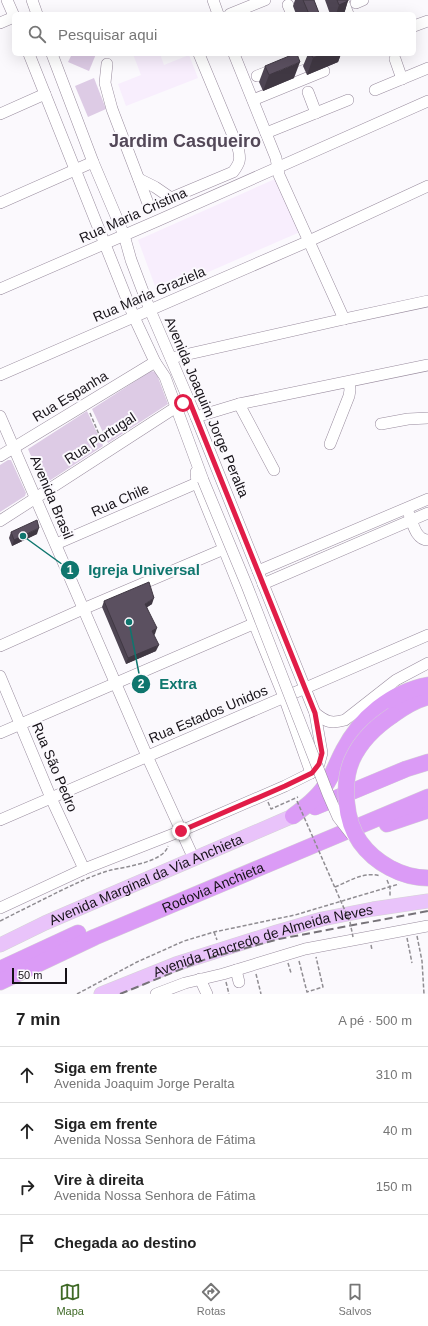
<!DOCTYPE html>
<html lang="pt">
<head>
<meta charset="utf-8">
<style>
	body { margin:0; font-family:Arial,sans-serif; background:#f2f2f2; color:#222 }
	.scale { position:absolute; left:12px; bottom:10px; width:55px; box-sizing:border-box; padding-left:4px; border:2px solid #161218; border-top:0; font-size:11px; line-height:14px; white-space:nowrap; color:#161218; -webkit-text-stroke:3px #fbf9fd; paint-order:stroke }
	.stop { position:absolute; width:12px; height:12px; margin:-9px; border:3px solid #e11d48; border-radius:50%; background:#fff }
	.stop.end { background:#e11d48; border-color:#fff; box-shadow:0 1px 4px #0008 }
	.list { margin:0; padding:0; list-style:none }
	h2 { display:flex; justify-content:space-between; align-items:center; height:52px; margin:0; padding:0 16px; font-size:17px }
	h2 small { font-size:13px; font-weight:400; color:#767676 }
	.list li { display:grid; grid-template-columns:26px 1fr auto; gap:12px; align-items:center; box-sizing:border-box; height:56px; padding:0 16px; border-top:1px solid #e0e0e0 }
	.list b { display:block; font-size:15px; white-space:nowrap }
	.list p { margin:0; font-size:13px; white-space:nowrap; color:#767676 }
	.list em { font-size:13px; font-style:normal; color:#767676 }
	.icon { flex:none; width:22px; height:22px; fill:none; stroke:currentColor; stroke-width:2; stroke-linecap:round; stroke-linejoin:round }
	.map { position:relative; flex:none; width:428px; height:994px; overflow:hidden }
	.search { position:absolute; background:#fff; box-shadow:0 4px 16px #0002; left:12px; right:12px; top:12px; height:44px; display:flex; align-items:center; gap:10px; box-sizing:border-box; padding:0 14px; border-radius:6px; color:#767676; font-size:15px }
	.sheet { height:276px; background:#fff }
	nav { display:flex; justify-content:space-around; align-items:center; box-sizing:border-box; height:56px; border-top:1px solid #e0e0e0; background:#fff; font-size:11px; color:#767676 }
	nav a { display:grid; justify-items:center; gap:2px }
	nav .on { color:#3f6926 }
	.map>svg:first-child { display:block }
	.built { fill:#f8eefd }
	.green { fill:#ddcbe5 }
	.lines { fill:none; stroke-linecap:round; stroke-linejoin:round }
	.minor-casing { stroke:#998c9e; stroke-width:12 }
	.major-casing { stroke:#d5d4d5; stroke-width:15 }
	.highway-casing { stroke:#d5d4d5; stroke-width:17 }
	.path { stroke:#908d92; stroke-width:1.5; stroke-dasharray:4 2; stroke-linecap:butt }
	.minor { stroke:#fff; stroke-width:11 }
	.major { stroke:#e9c3fa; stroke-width:14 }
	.highway { stroke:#db9bf6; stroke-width:16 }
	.rail { stroke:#767278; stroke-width:2; stroke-dasharray:8 4; stroke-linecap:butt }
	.minor-bridge-casing { stroke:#998c9e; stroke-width:12; stroke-linecap:butt }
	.highway-bridge-casing { stroke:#d5d4d5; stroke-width:17; stroke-linecap:butt }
	.path-bridge { stroke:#908d92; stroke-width:1.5; stroke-dasharray:4 2; stroke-linecap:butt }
	.minor-bridge { stroke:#fff; stroke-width:11 }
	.highway-bridge { stroke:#db9bf6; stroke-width:16 }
	.wall { fill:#4e4553 }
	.shaded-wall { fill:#403843 }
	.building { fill:#5b5060; stroke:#403843 }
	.route { stroke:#e11d48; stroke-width:5 }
	.labels { text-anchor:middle; stroke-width:4; stroke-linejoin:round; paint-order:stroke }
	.street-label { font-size:14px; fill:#161218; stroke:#fbf9fd }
	.district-label { font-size:18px; font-weight:bold; fill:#534858; stroke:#fbf9fd }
	.leader { fill:none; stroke:#0f766e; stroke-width:1.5 }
	.callout-dot { fill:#0f766e; stroke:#fbf9fd; stroke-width:1.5 }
	.mark-label { font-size:12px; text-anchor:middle; font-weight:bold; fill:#fff }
	.callout-label { font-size:15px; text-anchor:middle; font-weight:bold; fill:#0f766e; stroke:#fbf9fd; stroke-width:4; stroke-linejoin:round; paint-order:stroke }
</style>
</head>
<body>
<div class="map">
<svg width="428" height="994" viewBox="0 0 428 994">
	<rect width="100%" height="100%" fill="#fbf9fd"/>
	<g class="built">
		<path d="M 133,54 L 160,54 L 164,65 L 189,55 L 198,78 L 126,106 L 118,84 L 141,75 Z"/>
		<path d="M 275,179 L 300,232 L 158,294 L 138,240 Z"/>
	</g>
	<g class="green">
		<path d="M 72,54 L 96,54 L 89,71 L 68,62 Z"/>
		<path d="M 94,78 L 106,109 L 88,117 L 75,86 Z"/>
		<path d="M 151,371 L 156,372 L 168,404 L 108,443 L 92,409 Z"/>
		<path d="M 87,411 L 103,446 L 46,483 L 42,482 L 28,449 Z"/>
		<path d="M 8,460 L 11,460 L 26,493 L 25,496 L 0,512 L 0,465 Z"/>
	</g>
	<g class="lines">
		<defs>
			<g id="minor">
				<path d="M 7,0 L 14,16"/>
				<path d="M 32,0 L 37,14"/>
				<path d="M 213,0 L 218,14"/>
				<path d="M 343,1 L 348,14"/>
				<path d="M 356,3 L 363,0"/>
				<path d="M 288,5 L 292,14"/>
				<path d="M 230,14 L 265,0"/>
				<path d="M 0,23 L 14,17"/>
				<path d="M 414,26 L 428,21"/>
				<path d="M 29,54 L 134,317 L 155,362 L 165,377 L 203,480"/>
				<path d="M 52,54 L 93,162 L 124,235 L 131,260 L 150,310 L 196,417 L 315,713 C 326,722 331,724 345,720 L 396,680 L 428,663"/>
				<path d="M 234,54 L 276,158 L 279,175 L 344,319"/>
				<path d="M 395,59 L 402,79"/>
				<path d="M 107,64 L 105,83 L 112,109 L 149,206"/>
				<path d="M 257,76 L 309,56"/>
				<path d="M 375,90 L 428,68"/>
				<path d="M 308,92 L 316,113"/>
				<path d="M 253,100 L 324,71"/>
				<path d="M 0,114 L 45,94"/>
				<path d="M 266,133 L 348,100"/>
				<path d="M 139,179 L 155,187 L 171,198 L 233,172 C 240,163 241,159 238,148 L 199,54"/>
				<path d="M 0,203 L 93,162"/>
				<path d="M 0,289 L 157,221 L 428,101"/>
				<path d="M 171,358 L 344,319 L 428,301"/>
				<path d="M 0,375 L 309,241 L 428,186"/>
				<path d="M 239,404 L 274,470"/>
				<path d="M 0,416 L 147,756 L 194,859"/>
				<path d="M 196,417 L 239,404 L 428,365"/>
				<path d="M 381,424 L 408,419 L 428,418"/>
				<path d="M 330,444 L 349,396 L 350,390 L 349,382"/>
				<path d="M 0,456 L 155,362"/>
				<path d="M 196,472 L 197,483 L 284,697 L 311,773"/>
				<path d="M 409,514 C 413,524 416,540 428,540"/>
				<path d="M 0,521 L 181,404"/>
				<path d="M 56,544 L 197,483"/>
				<path d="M 258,571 L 428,499"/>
				<path d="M 263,584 L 428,513"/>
				<path d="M 0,646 L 83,609 L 224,549"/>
				<path d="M 0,676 L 51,798 L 84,869"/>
				<path d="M 0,733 L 253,624"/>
				<path d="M 0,820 L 428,635"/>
				<path d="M 0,908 L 84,869 L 181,831 L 285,786 L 311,773 L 319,764 L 322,753 L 315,713"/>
				<path d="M 236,970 L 239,982"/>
				<path d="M 200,979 L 207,994"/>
				<path d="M 156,994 L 185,983 L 223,974 L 305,949 L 428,926"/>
			</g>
			<g id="major">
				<path id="s1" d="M 0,945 L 45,923 L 293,816"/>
				<path id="s2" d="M 101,994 L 176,964 L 277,932 L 322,919 L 373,909 L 428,901"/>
			</g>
			<g id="highway">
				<path d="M 393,715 C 404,707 415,700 428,697"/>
				<path d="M 315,807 L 406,769 L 428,762"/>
				<path d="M 293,816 C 305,807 317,798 325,786 C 333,775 337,762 343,751 C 360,718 391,692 428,685"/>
				<path d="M 387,824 L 428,810"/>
				<path d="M 0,969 L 78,933"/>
				<path id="s3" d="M 0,982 L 95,937 L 428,797"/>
			</g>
		</defs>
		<use href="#minor" class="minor-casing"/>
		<use href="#major" class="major-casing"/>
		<use href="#highway" class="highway-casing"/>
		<g class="path">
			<path d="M 90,413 L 103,444"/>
			<path d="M 268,802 L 271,809 L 298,797"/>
			<path d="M 387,880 L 390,887 L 390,897"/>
			<path d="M 335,887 C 350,881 364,871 380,876"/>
			<path d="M 0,921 C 20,911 40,901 60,891 C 77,883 93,875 111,870 C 125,867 164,862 168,846"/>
			<path d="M 214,932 L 217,940"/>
			<path d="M 417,936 L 422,961 L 424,994"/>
			<path d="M 407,938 L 412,963"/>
			<path d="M 371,945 L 372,950"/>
			<path d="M 299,961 L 307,992 L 323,987 L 316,957"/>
			<path d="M 288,963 L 291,973"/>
			<path d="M 256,974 L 261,994"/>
			<path d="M 226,982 L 229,994"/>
			<path d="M 77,994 L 137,962 L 184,941 L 214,932 L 295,915 L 399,884"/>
		</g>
		<use href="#minor" class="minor"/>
		<use href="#major" class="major"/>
		<use href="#highway" class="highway"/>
		<path class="rail" d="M 120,994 L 206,959 L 279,939 L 428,911"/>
		<defs>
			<path id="minor-bridge" d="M 203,480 L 247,586 L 328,794 L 338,817 L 352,835"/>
			<path id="highway-bridge" d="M 393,715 C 375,727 361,740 352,760 C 342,783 345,821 360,842 C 375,863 402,878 428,878"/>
		</defs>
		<use href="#minor-bridge" class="minor-bridge-casing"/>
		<use href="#highway-bridge" class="highway-bridge-casing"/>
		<path class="path-bridge" d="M 297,801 L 350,922 L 353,937"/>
		<use href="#minor-bridge" class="minor-bridge"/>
		<use href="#highway-bridge" class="highway-bridge"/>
	</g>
	<g class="wall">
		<path d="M 295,0 L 314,0 L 319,14 L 296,14 L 293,6 Z"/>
		<path d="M 325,0 L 348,0 L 344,14 L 330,14 Z"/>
		<path d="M 308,54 L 341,54 L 338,62 L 307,75 L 303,66 Z"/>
		<path d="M 265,66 L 294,78 L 263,91 L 259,82 Z"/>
		<path d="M 11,532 L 37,534 L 12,546 L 9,538 Z"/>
		<path d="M 104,601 L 152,604 L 147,607 L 155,634 L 154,635 L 156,651 L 126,664 L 102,607 Z"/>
	</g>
	<g class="shaded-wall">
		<path d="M 348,1 L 344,14 L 336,14 L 339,5 Z"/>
		<path d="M 324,54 L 341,54 L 338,62 L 307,75 L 313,58 Z"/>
		<path d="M 300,62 L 294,78 L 263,91 L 269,75 Z"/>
		<path d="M 39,528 L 37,534 L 12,546 L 14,540 Z"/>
		<path d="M 154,598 L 152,604 L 143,610 L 145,604 Z"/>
		<path d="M 157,628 L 155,634 L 150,637 L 152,631 Z"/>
		<path d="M 159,645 L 156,651 L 126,664 L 128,658 Z"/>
	</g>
	<g class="building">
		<path d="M 303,0 L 314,0 L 319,13 L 317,14 L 309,14 Z"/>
		<path d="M 337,0 L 348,0 L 348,1 L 339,5 Z"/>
		<path d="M 294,54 L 297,54 L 300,62 L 269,75 L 265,66 Z"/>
		<path d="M 311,54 L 324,54 L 313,58 Z"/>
		<path d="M 37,520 L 39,528 L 14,540 L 11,532 Z"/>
		<path d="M 149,582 L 154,598 L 145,604 L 157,628 L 152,631 L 159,645 L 128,658 L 104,601 Z"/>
	</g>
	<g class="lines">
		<path class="route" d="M 181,831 L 285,786 L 312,773 L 319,764 L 322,753 L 315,713 L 189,400 L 183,403"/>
	</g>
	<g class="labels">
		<g class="street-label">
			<text transform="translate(133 215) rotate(-24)" y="5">Rua Maria Cristina</text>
			<text transform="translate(149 294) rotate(-23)" y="5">Rua Maria Graziela</text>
			<text transform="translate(70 396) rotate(-31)" y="5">Rua Espanha</text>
			<text transform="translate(207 407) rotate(67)" y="5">Avenida Joaquim Jorge Peralta</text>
			<text transform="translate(100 438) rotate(-33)" y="5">Rua Portugal</text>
			<text transform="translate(52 497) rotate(67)" y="5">Avenida Brasil</text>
			<text transform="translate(120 500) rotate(-24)" y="5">Rua Chile</text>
			<text transform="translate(208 714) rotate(-23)" y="5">Rua Estados Unidos</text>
			<text transform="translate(55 767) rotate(67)" y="5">Rua São Pedro</text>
			<text dy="5" stroke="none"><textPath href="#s1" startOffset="160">Avenida Marginal da Via Anchieta</textPath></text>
			<text dy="5" stroke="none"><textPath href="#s3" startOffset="233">Rodovia Anchieta</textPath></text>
			<text dy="5" stroke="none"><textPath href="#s2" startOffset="171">Avenida Tancredo de Almeida Neves</textPath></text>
		</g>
		<g class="district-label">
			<text x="185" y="147">Jardim Casqueiro</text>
		</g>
	</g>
	<path class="leader" d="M23 536L70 570M129 622L141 684"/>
	<g class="callout-dot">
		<circle cx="23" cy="536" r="4"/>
		<circle cx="129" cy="622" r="4"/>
		<circle cx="70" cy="570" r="10"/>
		<circle cx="141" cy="684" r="10"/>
	</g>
	<g class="mark-label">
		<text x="70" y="574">1</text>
		<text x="141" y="688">2</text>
	</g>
	<g class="callout-label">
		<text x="144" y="575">Igreja Universal</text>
		<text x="178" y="689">Extra</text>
	</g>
</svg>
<div class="scale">50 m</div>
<div class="stop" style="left:183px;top:403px"></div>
<div class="stop end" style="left:181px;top:831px"></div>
<div class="search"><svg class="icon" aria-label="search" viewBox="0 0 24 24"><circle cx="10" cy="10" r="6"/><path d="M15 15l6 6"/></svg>Pesquisar aqui</div>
</div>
<section class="sheet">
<h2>7 min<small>A pé · 500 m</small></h2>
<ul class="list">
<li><svg class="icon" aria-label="ahead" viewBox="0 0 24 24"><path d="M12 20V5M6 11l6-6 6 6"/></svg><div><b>Siga em frente</b><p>Avenida Joaquim Jorge Peralta</p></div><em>310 m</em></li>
<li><svg class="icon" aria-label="ahead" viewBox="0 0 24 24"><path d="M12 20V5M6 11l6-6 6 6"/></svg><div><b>Siga em frente</b><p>Avenida Nossa Senhora de Fátima</p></div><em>40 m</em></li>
<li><svg class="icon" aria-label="right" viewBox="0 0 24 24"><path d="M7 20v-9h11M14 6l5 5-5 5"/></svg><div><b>Vire à direita</b><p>Avenida Nossa Senhora de Fátima</p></div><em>150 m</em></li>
<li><svg class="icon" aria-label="arrive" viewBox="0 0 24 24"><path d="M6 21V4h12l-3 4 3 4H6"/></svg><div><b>Chegada ao destino</b></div></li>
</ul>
</section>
<nav>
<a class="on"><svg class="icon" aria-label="map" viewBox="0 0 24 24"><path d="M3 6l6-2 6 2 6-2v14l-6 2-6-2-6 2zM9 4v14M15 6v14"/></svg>Mapa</a>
<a><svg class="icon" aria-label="directions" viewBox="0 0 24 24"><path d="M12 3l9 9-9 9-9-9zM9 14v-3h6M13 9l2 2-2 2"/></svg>Rotas</a>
<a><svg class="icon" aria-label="saved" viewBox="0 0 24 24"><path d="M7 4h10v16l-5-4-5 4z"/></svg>Salvos</a>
</nav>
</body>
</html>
